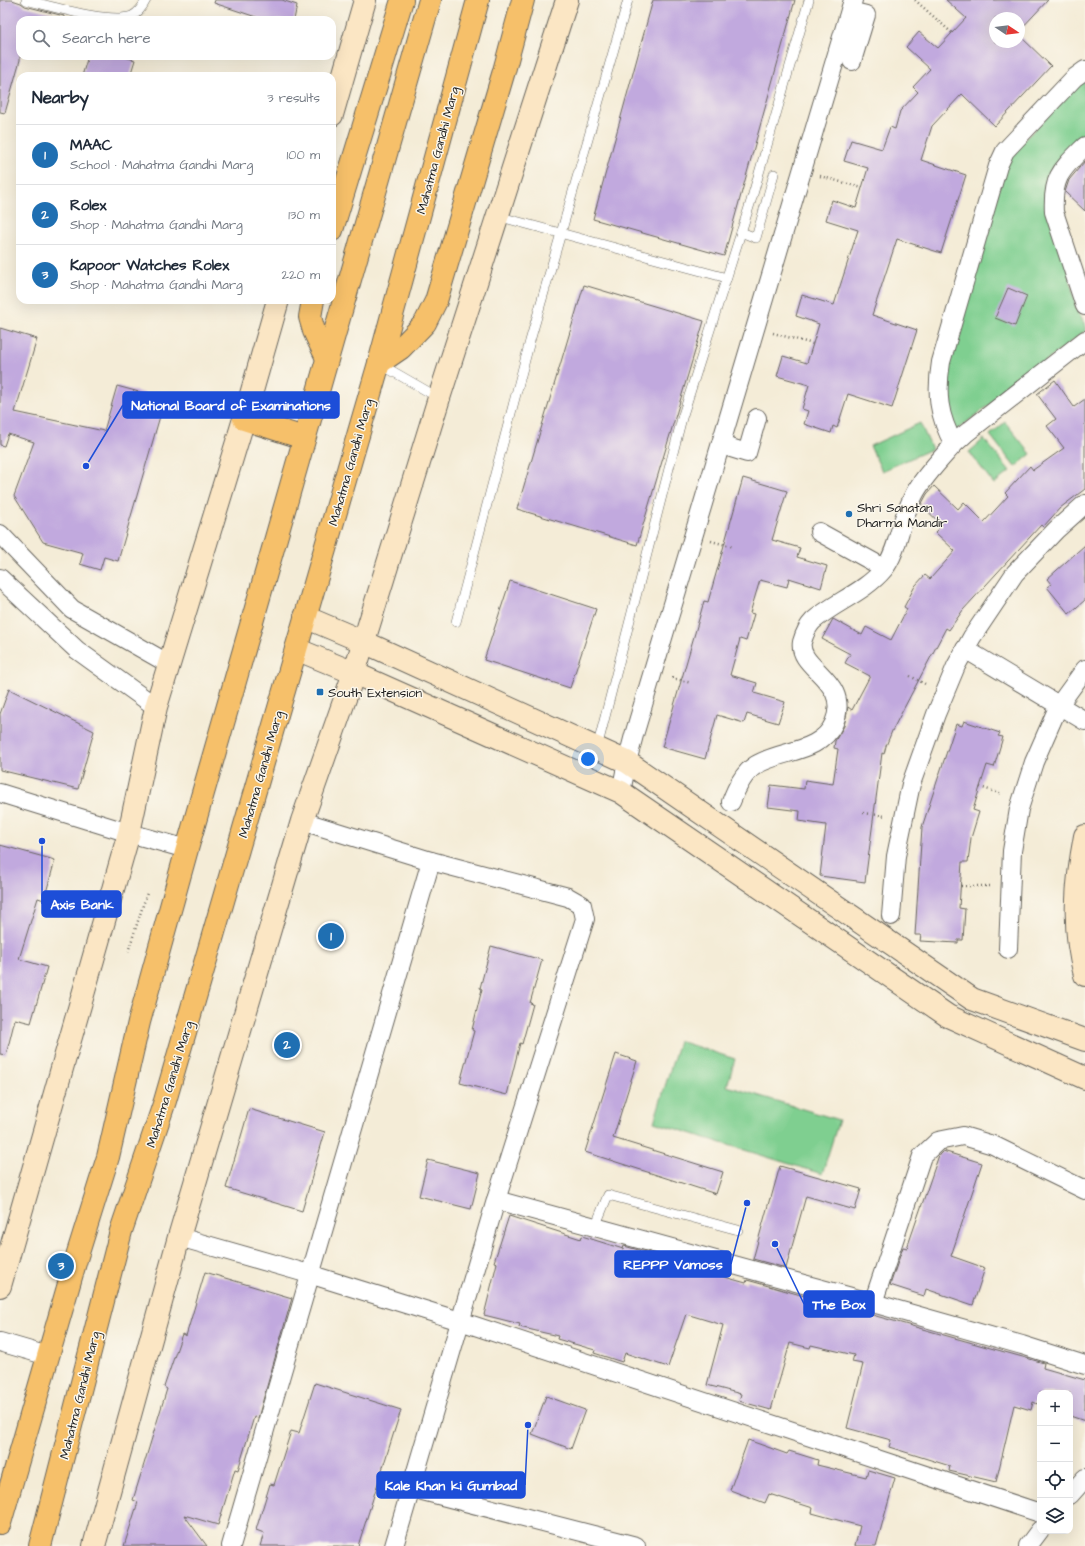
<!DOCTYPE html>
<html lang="en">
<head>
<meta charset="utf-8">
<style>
	body { margin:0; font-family:"Architects Daughter",sans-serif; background:#f6f6f7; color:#1f2937 }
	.controls { position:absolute; right:12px; bottom:12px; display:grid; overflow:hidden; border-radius:8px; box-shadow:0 4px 16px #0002 }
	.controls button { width:36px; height:36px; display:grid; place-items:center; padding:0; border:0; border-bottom:1px solid #e0e1e3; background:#fff; color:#1f2937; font:20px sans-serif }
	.compass { position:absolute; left:989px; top:12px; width:36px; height:36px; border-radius:50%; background:#fff; box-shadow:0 4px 16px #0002; rotate:103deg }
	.you { position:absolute; left:588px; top:759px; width:14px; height:14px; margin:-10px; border:3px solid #fff; border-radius:50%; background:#1a73e8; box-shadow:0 0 0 6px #1a73e833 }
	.badge { display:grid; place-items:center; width:26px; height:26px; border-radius:50%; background:#1f6fb2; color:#fff; font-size:13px; font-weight:700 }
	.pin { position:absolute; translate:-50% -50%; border:2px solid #fff; box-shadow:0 1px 4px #0006 }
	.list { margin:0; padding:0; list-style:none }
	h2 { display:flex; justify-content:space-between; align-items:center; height:52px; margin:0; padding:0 16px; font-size:17px }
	h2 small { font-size:13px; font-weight:400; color:#747a83 }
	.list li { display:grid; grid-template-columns:26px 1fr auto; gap:12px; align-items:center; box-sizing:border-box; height:60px; padding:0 16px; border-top:1px solid #e0e1e3 }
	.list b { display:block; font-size:15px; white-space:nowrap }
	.list p { margin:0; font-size:13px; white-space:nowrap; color:#747a83 }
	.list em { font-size:13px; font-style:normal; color:#747a83 }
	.icon { flex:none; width:22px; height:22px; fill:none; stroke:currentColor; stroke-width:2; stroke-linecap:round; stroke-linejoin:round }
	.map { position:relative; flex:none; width:1085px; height:1546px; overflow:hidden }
	.search { position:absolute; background:#fff; box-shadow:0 4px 16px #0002; left:16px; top:16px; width:320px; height:44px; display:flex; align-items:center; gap:10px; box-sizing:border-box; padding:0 14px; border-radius:12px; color:#747a83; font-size:15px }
	.panel { position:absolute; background:#fff; box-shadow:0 4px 16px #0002; left:16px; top:72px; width:320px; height:232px; border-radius:12px }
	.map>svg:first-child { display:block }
	.green { fill:#7fcf90; stroke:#4e7656 }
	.building { fill:#c1a9de }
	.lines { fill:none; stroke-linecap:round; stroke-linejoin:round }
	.lane-casing { stroke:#68655d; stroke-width:10 }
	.street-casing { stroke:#68655d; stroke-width:20 }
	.secondary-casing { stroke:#68655d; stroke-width:24 }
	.primary-casing { stroke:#68655d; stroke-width:24 }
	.path { stroke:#68655d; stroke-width:2.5; stroke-dasharray:1 3; stroke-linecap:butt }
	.lane { stroke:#fff; stroke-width:9 }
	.street { stroke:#fff; stroke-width:18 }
	.secondary { stroke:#fbe6c4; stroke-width:22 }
	.primary { stroke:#f6c06b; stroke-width:22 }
	.poi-dot { fill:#1f6fb2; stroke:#fbf7ec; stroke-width:1.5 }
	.labels { text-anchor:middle; stroke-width:3; stroke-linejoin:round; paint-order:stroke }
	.street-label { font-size:13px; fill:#1c1c1c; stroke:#fbf7ec }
	.poi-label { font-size:13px; fill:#1c1c1c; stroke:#fbf7ec; text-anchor:start }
	.leader { fill:none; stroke:#1d4ed8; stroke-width:1.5 }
	.callout-dot { fill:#1d4ed8; stroke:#fbf7ec; stroke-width:1.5 }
	.callout { fill:#1d4ed8; stroke:#1d4ed8; stroke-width:1.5 }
	.callout-label { font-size:14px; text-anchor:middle; font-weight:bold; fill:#fff }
</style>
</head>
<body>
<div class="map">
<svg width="1085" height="1546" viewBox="0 0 1085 1546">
	<rect width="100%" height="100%" fill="#fbf7ec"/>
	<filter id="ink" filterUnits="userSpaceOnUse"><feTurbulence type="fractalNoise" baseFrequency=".025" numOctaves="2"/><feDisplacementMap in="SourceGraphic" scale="8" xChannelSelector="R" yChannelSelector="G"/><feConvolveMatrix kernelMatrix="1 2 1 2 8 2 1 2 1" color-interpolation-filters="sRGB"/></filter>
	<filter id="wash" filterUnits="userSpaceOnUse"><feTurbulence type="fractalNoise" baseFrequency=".012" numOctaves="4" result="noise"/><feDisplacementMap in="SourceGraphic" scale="16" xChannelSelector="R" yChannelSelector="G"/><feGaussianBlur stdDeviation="0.9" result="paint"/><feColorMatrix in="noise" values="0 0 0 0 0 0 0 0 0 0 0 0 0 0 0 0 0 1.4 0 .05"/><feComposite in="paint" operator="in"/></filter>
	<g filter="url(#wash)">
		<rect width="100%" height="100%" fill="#f4ecd7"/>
		<g class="green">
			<path d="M 1085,79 L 1085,137 L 1059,162 L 1050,180 L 1076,308 L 1085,325 L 1085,331 L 953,433 L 946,388 L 949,361 L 1005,167 L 1013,151 Z"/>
			<path d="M 1005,422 L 1031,454 L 1015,467 L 990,435 Z"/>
			<path d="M 920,423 L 932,449 L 882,471 L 870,446 Z"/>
			<path d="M 984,439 L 1010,471 L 994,484 L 969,452 Z"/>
			<path d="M 679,1041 L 735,1059 L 727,1086 L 839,1120 L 822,1174 L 654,1122 Z"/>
		</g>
		<g id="blocks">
			<g class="building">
				<path d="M 0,0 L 12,0 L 21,3 L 25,6 L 64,16 L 64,20 L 20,20 L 20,60 L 5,113 L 0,112 Z"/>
				<path d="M 215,0 L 282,0 L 297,5 L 294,20 L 265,20 L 214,3 Z"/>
				<path d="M 653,0 L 795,0 L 724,256 L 593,219 Z"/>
				<path d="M 946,0 L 1048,0 L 1019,31 L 1019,18 L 995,18 L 995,42 L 1019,42 L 1019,35 L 1051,66 L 995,126 L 962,94 L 932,126 L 921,160 L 966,175 L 941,253 L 897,239 L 872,315 L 917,330 L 892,408 L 848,394 L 837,428 L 833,426 L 831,433 L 804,424 L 808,411 L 802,409 L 809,385 L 777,376 L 783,356 L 807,363 L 819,324 L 796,316 L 802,295 L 834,305 L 858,230 L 826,220 L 832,200 L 856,208 L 868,168 L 844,161 L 851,140 L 882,149 L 890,127 L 895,129 L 900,111 L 918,92 L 913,87 L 930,69 L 906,47 L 919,32 L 938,48 L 966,18 Z"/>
				<path d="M 88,56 L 121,56 L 135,60 L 130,76 L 82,76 Z"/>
				<path d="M 1085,161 L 1085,211 L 1065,192 L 1069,180 Z"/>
				<path d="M 584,285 L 704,321 L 637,545 L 517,509 Z"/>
				<path d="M 1008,288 L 1027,296 L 1015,326 L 995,318 Z"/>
				<path d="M 0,328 L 37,339 L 15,412 L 104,431 L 117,386 L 165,399 L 118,561 L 104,557 L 100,570 L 80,564 L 83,553 L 43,542 L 14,496 L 34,442 L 8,434 L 4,446 L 0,445 Z"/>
				<path d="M 1055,380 L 1074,407 L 1085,399 L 1085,489 L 1060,508 L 1043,527 L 1041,525 L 963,610 L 949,630 L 946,628 L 892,731 L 886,746 L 884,754 L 882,753 L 865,882 L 820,876 L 826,825 L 799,821 L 800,811 L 768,807 L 771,785 L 804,789 L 805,780 L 833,784 L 838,749 L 834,748 L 835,741 L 844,726 L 848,707 L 852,710 L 870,676 L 845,663 L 850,654 L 822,639 L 833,619 L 862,635 L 866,627 L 891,640 L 907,609 L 904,607 L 915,586 L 925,575 L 930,579 L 955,551 L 935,532 L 942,525 L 921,505 L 927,494 L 934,486 L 958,509 L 964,502 L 984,522 L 1008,496 L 1005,493 L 1030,466 L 1033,470 L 1064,448 L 1047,426 L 1056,419 L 1037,394 Z"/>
				<path d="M 743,478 L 787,491 L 772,540 L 800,548 L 797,557 L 827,566 L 821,588 L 789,578 L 787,587 L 760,580 L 750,613 L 754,614 L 746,641 L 740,639 L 730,675 L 757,683 L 754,693 L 785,702 L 778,723 L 747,714 L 744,723 L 717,715 L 705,759 L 662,747 L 699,619 L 704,601 L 708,602 Z"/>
				<path d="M 1085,545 L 1085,600 L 1069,614 L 1047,587 L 1051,584 L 1047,579 Z"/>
				<path d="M 510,581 L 596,609 L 570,688 L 484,660 Z"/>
				<path d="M 9,689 L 94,731 L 78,789 L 0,770 L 0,714 Z"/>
				<path d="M 964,721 L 1000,733 L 998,736 L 1003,737 L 994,767 L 987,765 L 980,787 L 973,810 L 979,812 L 971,838 L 968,862 L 962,862 L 959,908 L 965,909 L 963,940 L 958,940 L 958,943 L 920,941 L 921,935 L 915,935 L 922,827 L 956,724 L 962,726 Z"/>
				<path d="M 0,845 L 55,860 L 44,900 L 38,898 L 19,959 L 47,967 L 31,1023 L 15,1019 L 6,1055 L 0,1054 Z"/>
				<path d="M 491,946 L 542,960 L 530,1003 L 533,1004 L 522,1044 L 520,1043 L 507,1095 L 460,1083 L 474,1031 L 472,1030 L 482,989 L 480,988 Z"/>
				<path d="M 616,1054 L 637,1061 L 613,1138 L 723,1172 L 716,1194 L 585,1152 Z"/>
				<path d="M 249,1109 L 325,1132 L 302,1211 L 226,1188 Z"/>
				<path d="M 943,1151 L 982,1163 L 951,1256 L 985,1268 L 973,1305 L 926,1289 L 924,1296 L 890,1285 L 903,1247 L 907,1248 L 939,1155 Z"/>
				<path d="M 428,1160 L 480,1173 L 471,1209 L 419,1196 Z"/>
				<path d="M 780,1166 L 861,1189 L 855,1210 L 806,1196 L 786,1268 L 753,1259 L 770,1198 L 771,1198 Z"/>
				<path d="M 509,1216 L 581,1239 L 582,1236 L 623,1249 L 624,1246 L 700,1267 L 699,1270 L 746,1283 L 747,1280 L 1044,1363 L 1043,1368 L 1085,1380 L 1085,1421 L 1070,1416 L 1070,1393 L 1040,1393 L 1040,1405 L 1033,1402 L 1031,1410 L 1014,1405 L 996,1482 L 949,1471 L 950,1466 L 889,1447 L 891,1440 L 847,1428 L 863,1364 L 852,1362 L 854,1355 L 811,1345 L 810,1348 L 790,1343 L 771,1410 L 739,1401 L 741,1394 L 707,1385 L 723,1325 L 686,1314 L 668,1367 L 625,1353 L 622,1362 L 594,1353 L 595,1350 L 557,1339 L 558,1336 L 519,1327 L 520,1324 L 484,1315 L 497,1263 L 494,1262 Z"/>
				<path d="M 205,1272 L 292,1298 L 258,1418 L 254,1417 L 238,1470 L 235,1469 L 218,1525 L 184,1515 L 207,1546 L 124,1546 L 138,1502 L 133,1500 L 167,1389 L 164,1387 L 182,1334 L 186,1336 Z"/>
				<path d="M 315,1383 L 401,1410 L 358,1546 L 260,1546 L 264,1533 L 256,1530 L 270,1484 L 274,1485 L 291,1431 L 299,1433 Z"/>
				<path d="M 546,1396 L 585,1410 L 571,1449 L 532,1434 Z"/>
				<path d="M 748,1440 L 787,1454 L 789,1451 L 818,1460 L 817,1465 L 866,1477 L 868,1470 L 895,1478 L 876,1546 L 855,1546 L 860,1526 L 812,1513 L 813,1508 L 769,1494 L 765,1503 L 730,1490 Z"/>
			</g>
		</g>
	</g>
	<g filter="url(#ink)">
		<use href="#blocks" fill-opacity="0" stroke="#68655d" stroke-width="1"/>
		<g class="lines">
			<defs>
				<g id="lane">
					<path d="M 26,0 C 51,6 109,24 132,16 C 138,13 143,6 146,0"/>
					<path d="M 497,216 L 727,278"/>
					<path d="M 741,232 L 756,238 L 774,174"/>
					<path d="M 380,364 L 439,398"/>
					<path d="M 456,622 L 530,341 L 628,0"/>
					<path d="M 597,748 L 682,418 L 751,201 L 809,0"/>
					<path d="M 595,1227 L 608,1195 L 738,1230"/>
				</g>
				<g id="street">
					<path d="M 850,11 L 866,15 L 852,61"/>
					<path d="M 1085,70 L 1074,78 L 1005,151 L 998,166 L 941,362 C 936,393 938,416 954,444 L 965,434 L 1085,340"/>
					<path d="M 1085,146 C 1061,170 1052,177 1054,212 L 1085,306"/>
					<path d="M 721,445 L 747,453 L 757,418"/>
					<path d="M 819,532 L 884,568"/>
					<path d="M 0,534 L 72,609 L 169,664"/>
					<path d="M 0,578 L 77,650 L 156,707"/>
					<path d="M 965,649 L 1085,721"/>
					<path d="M 621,792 L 627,762 L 634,735 L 853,0"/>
					<path d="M 0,793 L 129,833 L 187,849"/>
					<path d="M 731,802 C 736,789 743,773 756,765 C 780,750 821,753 834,723 C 852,680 797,669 802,642 C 804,635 808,626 813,621 C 835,602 865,592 884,569 C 896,554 899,530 906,513 C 909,506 912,498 916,491 C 926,474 941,459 954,444"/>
					<path d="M 302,821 L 431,861 L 568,897 L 582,905 L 585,919 L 496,1200 L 394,1546"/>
					<path d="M 891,916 L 896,856 L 911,784 L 936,714 L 956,666 L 972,637 L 1015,573 L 1056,530 L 1085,504"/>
					<path d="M 1008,949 L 1012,851 L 1019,809 L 1034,762 L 1059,705 L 1085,669"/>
					<path d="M 496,1200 L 873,1303 L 1022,1345 L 1085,1365"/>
					<path d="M 179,1237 L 309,1274 L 460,1321 L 1040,1513"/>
					<path d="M 873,1303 L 922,1156 L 938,1141 L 963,1136 L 993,1145 L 1085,1190"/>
					<path d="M 0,1342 L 48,1356"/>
					<path d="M 411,1488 L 636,1546"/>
					<path d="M 1070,1495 L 1085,1478"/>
					<path d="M 231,1546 L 431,861"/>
					<path d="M 1028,1546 L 1040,1530"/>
				</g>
				<g id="secondary">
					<path d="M 332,115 L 365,0"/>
					<path d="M 305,617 L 364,642 L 627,762 L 972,999 L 1085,1040"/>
					<path d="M 296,649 L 354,673 L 621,792 L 948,1016 L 1085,1078"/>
					<path d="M 1085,836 C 1076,883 1072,928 1085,975"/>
					<path d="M 0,1286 L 129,833 L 156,707 L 244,419 L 278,300"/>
					<path d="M 94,1546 L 179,1237 L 302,821 L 354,673 L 439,398 L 567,0"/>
				</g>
				<g id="primary">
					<path d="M 332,230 L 402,0"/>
					<path d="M 313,300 L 310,317 L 314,331 L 327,358"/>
					<path d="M 379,363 L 401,348 L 425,323 L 436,301 L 504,71 L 523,0"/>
					<path d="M 244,419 L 304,438"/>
					<path d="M 0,1523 L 77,1256 L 108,1157 L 139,1022 L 187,849 L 430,0"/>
					<path d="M 40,1546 L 121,1231 L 165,1101 L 379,363 L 478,0"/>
				</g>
			</defs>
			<use href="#lane" class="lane-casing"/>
			<use href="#street" class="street-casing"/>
			<use href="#secondary" class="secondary-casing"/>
			<use href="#primary" class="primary-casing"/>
			<g class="path">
				<path d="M 915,0 L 952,33"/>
				<path d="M 820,176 L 862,188"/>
				<path d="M 773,333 L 813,344"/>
				<path d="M 711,541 L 734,547"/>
				<path d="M 910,676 L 927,685"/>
				<path d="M 672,678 L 691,683"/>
				<path d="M 980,787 L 1002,794"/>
				<path d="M 863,813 L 885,816"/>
				<path d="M 961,886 L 992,886"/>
				<path d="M 128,952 L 147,893"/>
			</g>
			<use href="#lane" class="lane"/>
			<use href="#street" class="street"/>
			<use href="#secondary" class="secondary"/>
			<use href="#primary" class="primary"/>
		</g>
	</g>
	<g class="poi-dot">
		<circle cx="849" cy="514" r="4"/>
		<rect x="316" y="688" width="8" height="8" rx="2"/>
	</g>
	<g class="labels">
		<g class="street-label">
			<text transform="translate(437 150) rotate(-75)" y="5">Mahatma Gandhi Marg</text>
			<text transform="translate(350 462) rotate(-74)" y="5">Mahatma Gandhi Marg</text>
			<text transform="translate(260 774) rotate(-74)" y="5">Mahatma Gandhi Marg</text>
			<text transform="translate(169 1084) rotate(-73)" y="5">Mahatma Gandhi Marg</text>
			<text transform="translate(79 1395) rotate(-76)" y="5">Mahatma Gandhi Marg</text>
		</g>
		<g class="poi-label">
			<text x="857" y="512">Shri Sanatan<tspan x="857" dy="15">Dharma Mandir</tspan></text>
			<text x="328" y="697">South Extension</text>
		</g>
	</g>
	<path class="leader" d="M86 466L123 405M42 841L42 904M747 1203L731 1264M775 1244L804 1304M528 1425L525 1485"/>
	<g class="callout-dot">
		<circle cx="86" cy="466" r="4"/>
		<circle cx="42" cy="841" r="4"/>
		<circle cx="747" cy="1203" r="4"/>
		<circle cx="775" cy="1244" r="4"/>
		<circle cx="528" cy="1425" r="4"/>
	</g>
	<g class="callout">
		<rect x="123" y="392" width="216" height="26" rx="4"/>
		<rect x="42" y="891" width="79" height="26" rx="4"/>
		<rect x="615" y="1251" width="116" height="26" rx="4"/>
		<rect x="804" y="1291" width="70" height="26" rx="4"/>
		<rect x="377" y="1472" width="148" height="26" rx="4"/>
	</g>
	<g class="callout-label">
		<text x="231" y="410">National Board of Examinations</text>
		<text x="82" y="909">Axis Bank</text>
		<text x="673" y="1269">REPPP Vamoss</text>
		<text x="839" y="1309">The Box</text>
		<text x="451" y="1490">Kale Khan ki Gumbad</text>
	</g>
</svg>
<div class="controls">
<button>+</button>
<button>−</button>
<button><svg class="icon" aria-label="locate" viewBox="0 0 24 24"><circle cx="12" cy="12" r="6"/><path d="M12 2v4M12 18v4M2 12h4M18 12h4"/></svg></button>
<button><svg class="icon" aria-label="layers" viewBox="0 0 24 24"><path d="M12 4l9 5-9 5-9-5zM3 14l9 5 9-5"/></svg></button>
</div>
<svg class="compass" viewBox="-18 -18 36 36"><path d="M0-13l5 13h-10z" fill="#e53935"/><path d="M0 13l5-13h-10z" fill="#747a83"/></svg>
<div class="you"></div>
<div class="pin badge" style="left:331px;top:936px">1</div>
<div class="pin badge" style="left:287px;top:1045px">2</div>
<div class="pin badge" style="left:61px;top:1266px">3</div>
<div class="search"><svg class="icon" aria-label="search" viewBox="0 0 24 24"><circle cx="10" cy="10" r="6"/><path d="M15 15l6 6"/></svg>Search here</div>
<section class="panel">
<h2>Nearby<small>3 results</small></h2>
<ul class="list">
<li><span class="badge">1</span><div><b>MAAC</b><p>School · Mahatma Gandhi Marg</p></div><em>100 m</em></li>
<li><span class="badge">2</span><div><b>Rolex</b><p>Shop · Mahatma Gandhi Marg</p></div><em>130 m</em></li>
<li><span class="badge">3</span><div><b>Kapoor Watches Rolex</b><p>Shop · Mahatma Gandhi Marg</p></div><em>220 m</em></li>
</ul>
</section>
</div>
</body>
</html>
